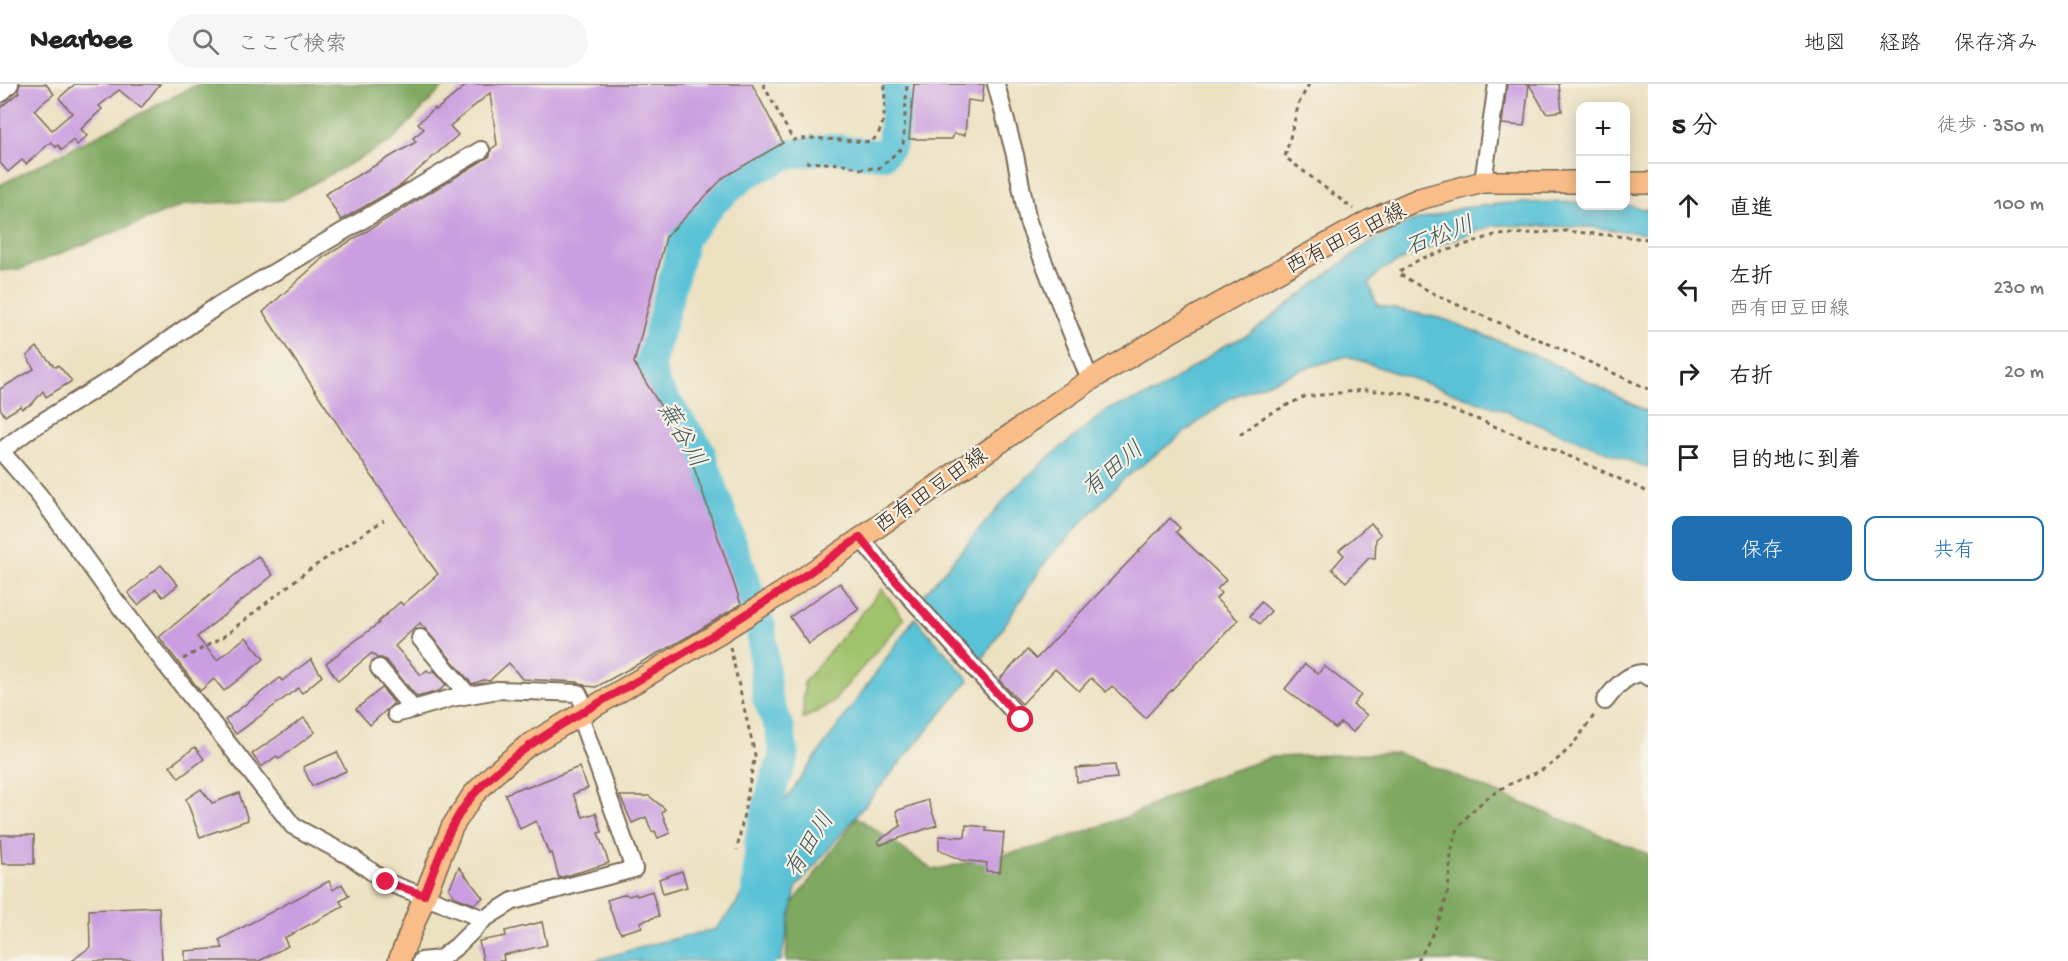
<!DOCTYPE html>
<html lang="ja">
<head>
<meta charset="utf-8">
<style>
	body { margin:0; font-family:"Gochi Hand","Klee One",sans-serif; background:#f6f6f6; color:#222 }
	.controls { position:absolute; right:18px; top:18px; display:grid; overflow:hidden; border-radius:12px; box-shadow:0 3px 15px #0003 }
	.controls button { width:54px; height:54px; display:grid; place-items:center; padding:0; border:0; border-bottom:2px solid #e0e0e0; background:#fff; color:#222; font:30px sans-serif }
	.stop { position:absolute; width:18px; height:18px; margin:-14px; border:4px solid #e11d48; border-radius:50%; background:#fff }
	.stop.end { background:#e11d48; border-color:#fff; box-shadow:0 2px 6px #0008 }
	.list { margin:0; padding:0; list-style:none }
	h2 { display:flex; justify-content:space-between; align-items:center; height:78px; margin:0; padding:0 24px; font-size:26px }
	h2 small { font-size:20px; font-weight:400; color:#767676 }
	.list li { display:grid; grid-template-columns:39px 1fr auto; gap:18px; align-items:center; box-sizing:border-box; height:84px; padding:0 24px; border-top:2px solid #e0e0e0 }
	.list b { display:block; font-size:22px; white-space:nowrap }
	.list p { margin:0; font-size:20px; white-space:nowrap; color:#767676 }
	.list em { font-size:20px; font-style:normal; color:#767676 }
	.actions { display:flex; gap:12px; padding:18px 24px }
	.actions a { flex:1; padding:14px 0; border:2px solid #1f6fb2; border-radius:12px; text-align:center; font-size:21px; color:#1f6fb2 }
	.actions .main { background:#1f6fb2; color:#fff }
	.icon { flex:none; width:33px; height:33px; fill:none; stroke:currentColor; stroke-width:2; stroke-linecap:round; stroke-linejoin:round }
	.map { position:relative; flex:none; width:1648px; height:877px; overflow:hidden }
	header { display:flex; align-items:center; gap:36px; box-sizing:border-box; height:84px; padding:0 30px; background:#fff; border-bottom:2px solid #e0e0e0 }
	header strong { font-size:28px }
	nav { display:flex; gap:33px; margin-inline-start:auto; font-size:21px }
	.search { width:420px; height:54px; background:#f6f6f6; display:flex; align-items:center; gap:15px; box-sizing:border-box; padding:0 21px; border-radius:33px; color:#767676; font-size:22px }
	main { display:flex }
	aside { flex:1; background:#fff }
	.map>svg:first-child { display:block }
	.green { fill:#9fc26c; stroke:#6d7645; stroke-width:1.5 }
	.forest { fill:#7fa860; stroke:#5d693f; stroke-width:1.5 }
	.water { fill:#5ac2d7; stroke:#4a767a; stroke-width:1.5 }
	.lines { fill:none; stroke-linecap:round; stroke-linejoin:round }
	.river { stroke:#5ac2d7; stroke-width:30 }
	.building { fill:#ca9ee0 }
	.minor-casing { stroke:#796a57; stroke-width:20 }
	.major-casing { stroke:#796a57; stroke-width:24 }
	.path { stroke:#796a57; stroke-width:3; stroke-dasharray:4.5 4.5; stroke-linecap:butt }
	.minor { stroke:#fff; stroke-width:16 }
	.major { stroke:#f8bd89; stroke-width:21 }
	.route { stroke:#e11d48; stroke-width:8 }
	.labels { text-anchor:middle; stroke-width:4.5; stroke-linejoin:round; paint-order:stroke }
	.street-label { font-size:22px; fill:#3b2a1e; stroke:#f7f3e8 }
	.water-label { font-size:24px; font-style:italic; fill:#445856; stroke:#f7f3e8 }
</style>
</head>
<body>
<header>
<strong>Nearbee</strong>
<div class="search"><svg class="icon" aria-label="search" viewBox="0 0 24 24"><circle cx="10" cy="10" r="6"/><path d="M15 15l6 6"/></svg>ここで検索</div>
<nav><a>地図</a><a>経路</a><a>保存済み</a></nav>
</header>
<main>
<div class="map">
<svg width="1648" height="877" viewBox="0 0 1648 877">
	<rect width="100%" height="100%" fill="#f7f3e8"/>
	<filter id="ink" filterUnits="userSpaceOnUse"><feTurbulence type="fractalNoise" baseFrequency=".0167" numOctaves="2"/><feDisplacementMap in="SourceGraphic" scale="12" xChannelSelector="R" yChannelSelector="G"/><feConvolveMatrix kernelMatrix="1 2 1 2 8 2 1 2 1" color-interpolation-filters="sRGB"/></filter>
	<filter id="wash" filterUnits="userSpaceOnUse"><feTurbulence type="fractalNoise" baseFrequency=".008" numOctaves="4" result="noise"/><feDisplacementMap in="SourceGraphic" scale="24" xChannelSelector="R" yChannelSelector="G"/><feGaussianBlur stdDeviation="1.35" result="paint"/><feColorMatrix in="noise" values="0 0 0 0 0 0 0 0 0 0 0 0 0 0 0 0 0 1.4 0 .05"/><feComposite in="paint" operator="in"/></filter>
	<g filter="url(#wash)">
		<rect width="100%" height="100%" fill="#ece1c1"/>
		<path class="green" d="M 882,505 L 904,535 L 831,620 L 803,635 L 804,598 Z"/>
		<g class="forest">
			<path d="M 198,0 L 446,0 L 392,57 L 283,116 L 186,120 L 21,185 L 0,187 L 0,101 Z"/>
			<path d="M 1398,669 L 1648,770 L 1648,877 L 786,877 L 790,823 L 857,733 L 933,786 L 1046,761 L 1129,732 L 1204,696 L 1272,673 Z"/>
		</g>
		<g class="water">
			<path d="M 1580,118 L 1580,122 L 1626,121 L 1648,126 L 1648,150 L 1589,143 L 1495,141 L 1423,166 L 1381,186 L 1369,200 L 1377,221 L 1444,235 L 1544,275 L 1648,328 L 1648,384 L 1497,324 L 1347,272 L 1303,285 L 1230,314 L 1121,397 L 1046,477 L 980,579 L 922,513 L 1013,406 L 1048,374 L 1109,325 L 1155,309 L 1224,262 L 1248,251 L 1362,164 L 1405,140 L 1461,124 L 1508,119 Z"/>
			<path d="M 915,534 L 969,596 L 796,804 L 781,877 L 593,877 L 648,861 L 716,845 L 737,819 L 785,716 Z"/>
		</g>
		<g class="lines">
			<path class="river" d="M 760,877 L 756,810 L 760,752 L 775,695 L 784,674 L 780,645 L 767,614 L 761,543 L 699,365 L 656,303 L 650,281 L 685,152 L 713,118 L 746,90 L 787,71 L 830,64 L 883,71 L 892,60 L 898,0"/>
		</g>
		<g id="blocks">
			<g class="building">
				<path d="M 20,0 L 46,0 L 54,10 L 34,26 L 52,46 L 72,29 L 59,14 L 75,0 L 160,0 L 141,24 L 119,6 L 99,22 L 102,25 L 81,45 L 87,52 L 77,61 L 73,56 L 62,66 L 58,61 L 56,63 L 51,58 L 26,80 L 22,76 L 8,88 L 0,79 L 0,24 L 19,8 L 18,6 Z"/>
				<path d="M 468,0 L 752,0 L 783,59 L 724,93 L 666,153 L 634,279 L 689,369 L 741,520 L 691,551 L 596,603 L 586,602 L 578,598 L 522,595 L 509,579 L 489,597 L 484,596 L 472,600 L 420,539 L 395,562 L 421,591 L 427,586 L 430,589 L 433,586 L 446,601 L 439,607 L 417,613 L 387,577 L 382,574 L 377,574 L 372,569 L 338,597 L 326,579 L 379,539 L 378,538 L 400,518 L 403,521 L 438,490 L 427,475 L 263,228 L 324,173 L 490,72 L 491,65 L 497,61 L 490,9 L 450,42 L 458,51 L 400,102 L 341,136 L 325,110 L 416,58 L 413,54 L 424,45 L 418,39 L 435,24 L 436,26 Z"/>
				<path d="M 914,0 L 984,0 L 982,18 L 968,16 L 965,51 L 954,50 L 952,55 L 909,55 Z"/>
				<path d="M 1507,0 L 1559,0 L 1562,27 L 1546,29 L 1529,0 L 1524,42 L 1502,40 Z"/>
				<path d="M 37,263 L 53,281 L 56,283 L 58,281 L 72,297 L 46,313 L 43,307 L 33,319 L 22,325 L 21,322 L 5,332 L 0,324 L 0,305 L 34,285 L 27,272 Z"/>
				<path d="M 1170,434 L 1180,444 L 1176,448 L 1226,496 L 1217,505 L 1221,509 L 1216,515 L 1238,536 L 1145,634 L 1112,602 L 1106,608 L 1091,594 L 1079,607 L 1055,585 L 1022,620 L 999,596 L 1027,566 L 1036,575 Z"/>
				<path d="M 1371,439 L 1381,451 L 1376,455 L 1375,475 L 1369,474 L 1346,498 L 1332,485 L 1344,471 L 1339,466 Z"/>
				<path d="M 258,472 L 273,491 L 197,553 L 217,576 L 246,553 L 264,575 L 224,607 L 214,595 L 200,607 L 159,553 Z"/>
				<path d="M 161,481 L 178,501 L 163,513 L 156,505 L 138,521 L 128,509 Z"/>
				<path d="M 840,499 L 859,525 L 809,560 L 790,533 Z"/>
				<path d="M 1261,518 L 1271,527 L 1260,540 L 1250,532 Z"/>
				<path d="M 311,575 L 322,592 L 302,609 L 298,604 L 236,650 L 225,636 L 280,594 L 282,597 Z"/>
				<path d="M 1305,580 L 1318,590 L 1324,582 L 1361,611 L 1353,621 L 1367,631 L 1353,648 L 1341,639 L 1335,644 L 1285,605 Z"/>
				<path d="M 382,604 L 394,619 L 370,641 L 356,625 Z"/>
				<path d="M 304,634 L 315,648 L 279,675 L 277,672 L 261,683 L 252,670 Z"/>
				<path d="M 195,663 L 204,675 L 179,694 L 170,682 Z"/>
				<path d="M 337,668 L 346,687 L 312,702 L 303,683 Z"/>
				<path d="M 1115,681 L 1117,694 L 1077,698 L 1076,684 Z"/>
				<path d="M 579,683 L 588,704 L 573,710 L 583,733 L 596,729 L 602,748 L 598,749 L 609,779 L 559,794 L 552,769 L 549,770 L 536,737 L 520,745 L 505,710 L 525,702 L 526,704 Z"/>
				<path d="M 201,705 L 212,719 L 239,709 L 248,736 L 200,753 L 186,715 Z"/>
				<path d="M 620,712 L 649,712 L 665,725 L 662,729 L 670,749 L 658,754 L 655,747 L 652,748 L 646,733 L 632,739 Z"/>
				<path d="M 928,716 L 937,741 L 880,761 L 878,757 L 901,742 L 896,727 Z"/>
				<path d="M 966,741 L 986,743 L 986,747 L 1004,749 L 1000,788 L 986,787 L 987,779 L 961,776 L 939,766 L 939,752 L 965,753 Z"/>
				<path d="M 0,751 L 34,751 L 34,780 L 2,780 Z"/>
				<path d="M 459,783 L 483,814 L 474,820 L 455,813 L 449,805 Z"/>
				<path d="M 682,787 L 687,803 L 663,810 L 659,795 Z"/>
				<path d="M 329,797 L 333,806 L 342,800 L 349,812 L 340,817 L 343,823 L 284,854 L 288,862 L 259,877 L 185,877 L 185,867 L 223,864 L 219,856 Z"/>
				<path d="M 652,807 L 659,832 L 640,838 L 642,843 L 621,849 L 616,842 L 607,816 L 626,810 L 629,812 L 636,810 L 637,812 Z"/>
				<path d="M 159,823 L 162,877 L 72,877 L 90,863 L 89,826 Z"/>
				<path d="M 542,838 L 547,861 L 503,871 L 504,877 L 483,877 L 479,857 L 506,852 L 505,847 Z"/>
			</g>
		</g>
	</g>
	<g filter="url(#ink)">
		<use href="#blocks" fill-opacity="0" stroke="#796a57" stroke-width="1.5"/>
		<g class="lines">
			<defs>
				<g id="minor">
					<path d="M 996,0 L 1015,71 L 1028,138 L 1090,296"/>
					<path d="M 0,10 L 10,0"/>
					<path d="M 1483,98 L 1497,0"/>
					<path d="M 0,366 L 39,411 L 115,516 L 293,742 L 353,774 L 386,798 L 484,835"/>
					<path d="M 1,367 L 29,346 L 126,286 L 217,222 L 481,66"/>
					<path d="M 860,453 L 894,495 L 1021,636"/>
					<path d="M 420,554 L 468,611"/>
					<path d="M 379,584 L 413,625"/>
					<path d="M 1605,617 C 1614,605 1626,590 1642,589 L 1648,593"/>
					<path d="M 396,630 L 452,614 L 498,606 L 578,609 L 587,627"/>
					<path d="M 421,877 L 440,875 L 457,862 L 484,835 L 513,817 L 634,785 L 580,632"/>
				</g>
				<g id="major">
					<path d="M 1626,99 L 1648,99"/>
					<path d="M 399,877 L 452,743 L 473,711 L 495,689 L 527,662 L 717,550 L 782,509 L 1090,296 L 1194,234 L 1369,137 L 1419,115 L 1483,98 L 1580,98"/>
				</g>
			</defs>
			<use href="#minor" class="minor-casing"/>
			<use href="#major" class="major-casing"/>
			<g class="path">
				<path d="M 763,0 L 793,56 L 810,54 L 871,58 C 888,43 884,21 885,0"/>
				<path d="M 1309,0 L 1299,19 L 1285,73 L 1353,125"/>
				<path d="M 806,78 L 843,80 L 861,85 L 879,84 L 903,63 L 907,0"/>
				<path d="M 1648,155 L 1565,147 L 1495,151 L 1420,175 L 1398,189 C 1440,216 1486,233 1531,252 C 1570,269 1609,287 1648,305"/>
				<path d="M 1240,351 L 1267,331 L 1304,313 L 1364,306 L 1406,309 L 1479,336 L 1576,375 L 1648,408"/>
				<path d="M 730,563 L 755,671 L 737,766"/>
				<path d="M 183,575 L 223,553 L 307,487 L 384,436"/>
				<path d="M 1418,877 C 1429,857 1441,836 1446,814 C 1453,789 1446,760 1462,739 C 1473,724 1492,709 1508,701 C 1522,694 1537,690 1550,681 C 1570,667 1581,650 1595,630"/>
			</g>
			<use href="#minor" class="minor"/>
			<use href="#major" class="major"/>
		</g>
	</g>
	<g class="lines" filter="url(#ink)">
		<path class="route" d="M 386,798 L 424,811 C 438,777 449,738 474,710 C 520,658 594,623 654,587 C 725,545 793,501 860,453 L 894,495 L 1021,636"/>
	</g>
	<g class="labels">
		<g class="street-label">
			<text transform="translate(1345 153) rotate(-27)" y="8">西有田豆田線</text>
			<text transform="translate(930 405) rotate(-35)" y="8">西有田豆田線</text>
		</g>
		<g class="water-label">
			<text transform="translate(1439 151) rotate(-21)" y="8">石松川</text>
			<text transform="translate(683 350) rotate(60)" y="8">蕪谷川</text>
			<text transform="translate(1112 384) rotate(-40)" y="8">有田川</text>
			<text transform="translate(808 760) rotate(-58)" y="8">有田川</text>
		</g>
	</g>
</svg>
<div class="controls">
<button>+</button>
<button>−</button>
</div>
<div class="stop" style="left:1021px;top:636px"></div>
<div class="stop end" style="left:386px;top:798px"></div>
</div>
<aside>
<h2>5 分<small>徒歩 · 350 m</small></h2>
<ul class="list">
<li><svg class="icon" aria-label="ahead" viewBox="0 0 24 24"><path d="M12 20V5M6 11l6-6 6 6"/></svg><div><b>直進</b></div><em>100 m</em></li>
<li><svg class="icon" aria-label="left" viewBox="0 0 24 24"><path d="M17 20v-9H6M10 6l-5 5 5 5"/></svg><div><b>左折</b><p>西有田豆田線</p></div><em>230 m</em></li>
<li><svg class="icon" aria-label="right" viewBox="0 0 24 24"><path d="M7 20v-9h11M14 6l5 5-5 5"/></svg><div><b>右折</b></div><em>20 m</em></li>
<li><svg class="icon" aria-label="arrive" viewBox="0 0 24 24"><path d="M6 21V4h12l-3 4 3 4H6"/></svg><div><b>目的地に到着</b></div></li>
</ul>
<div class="actions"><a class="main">保存</a><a>共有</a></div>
</aside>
</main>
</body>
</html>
